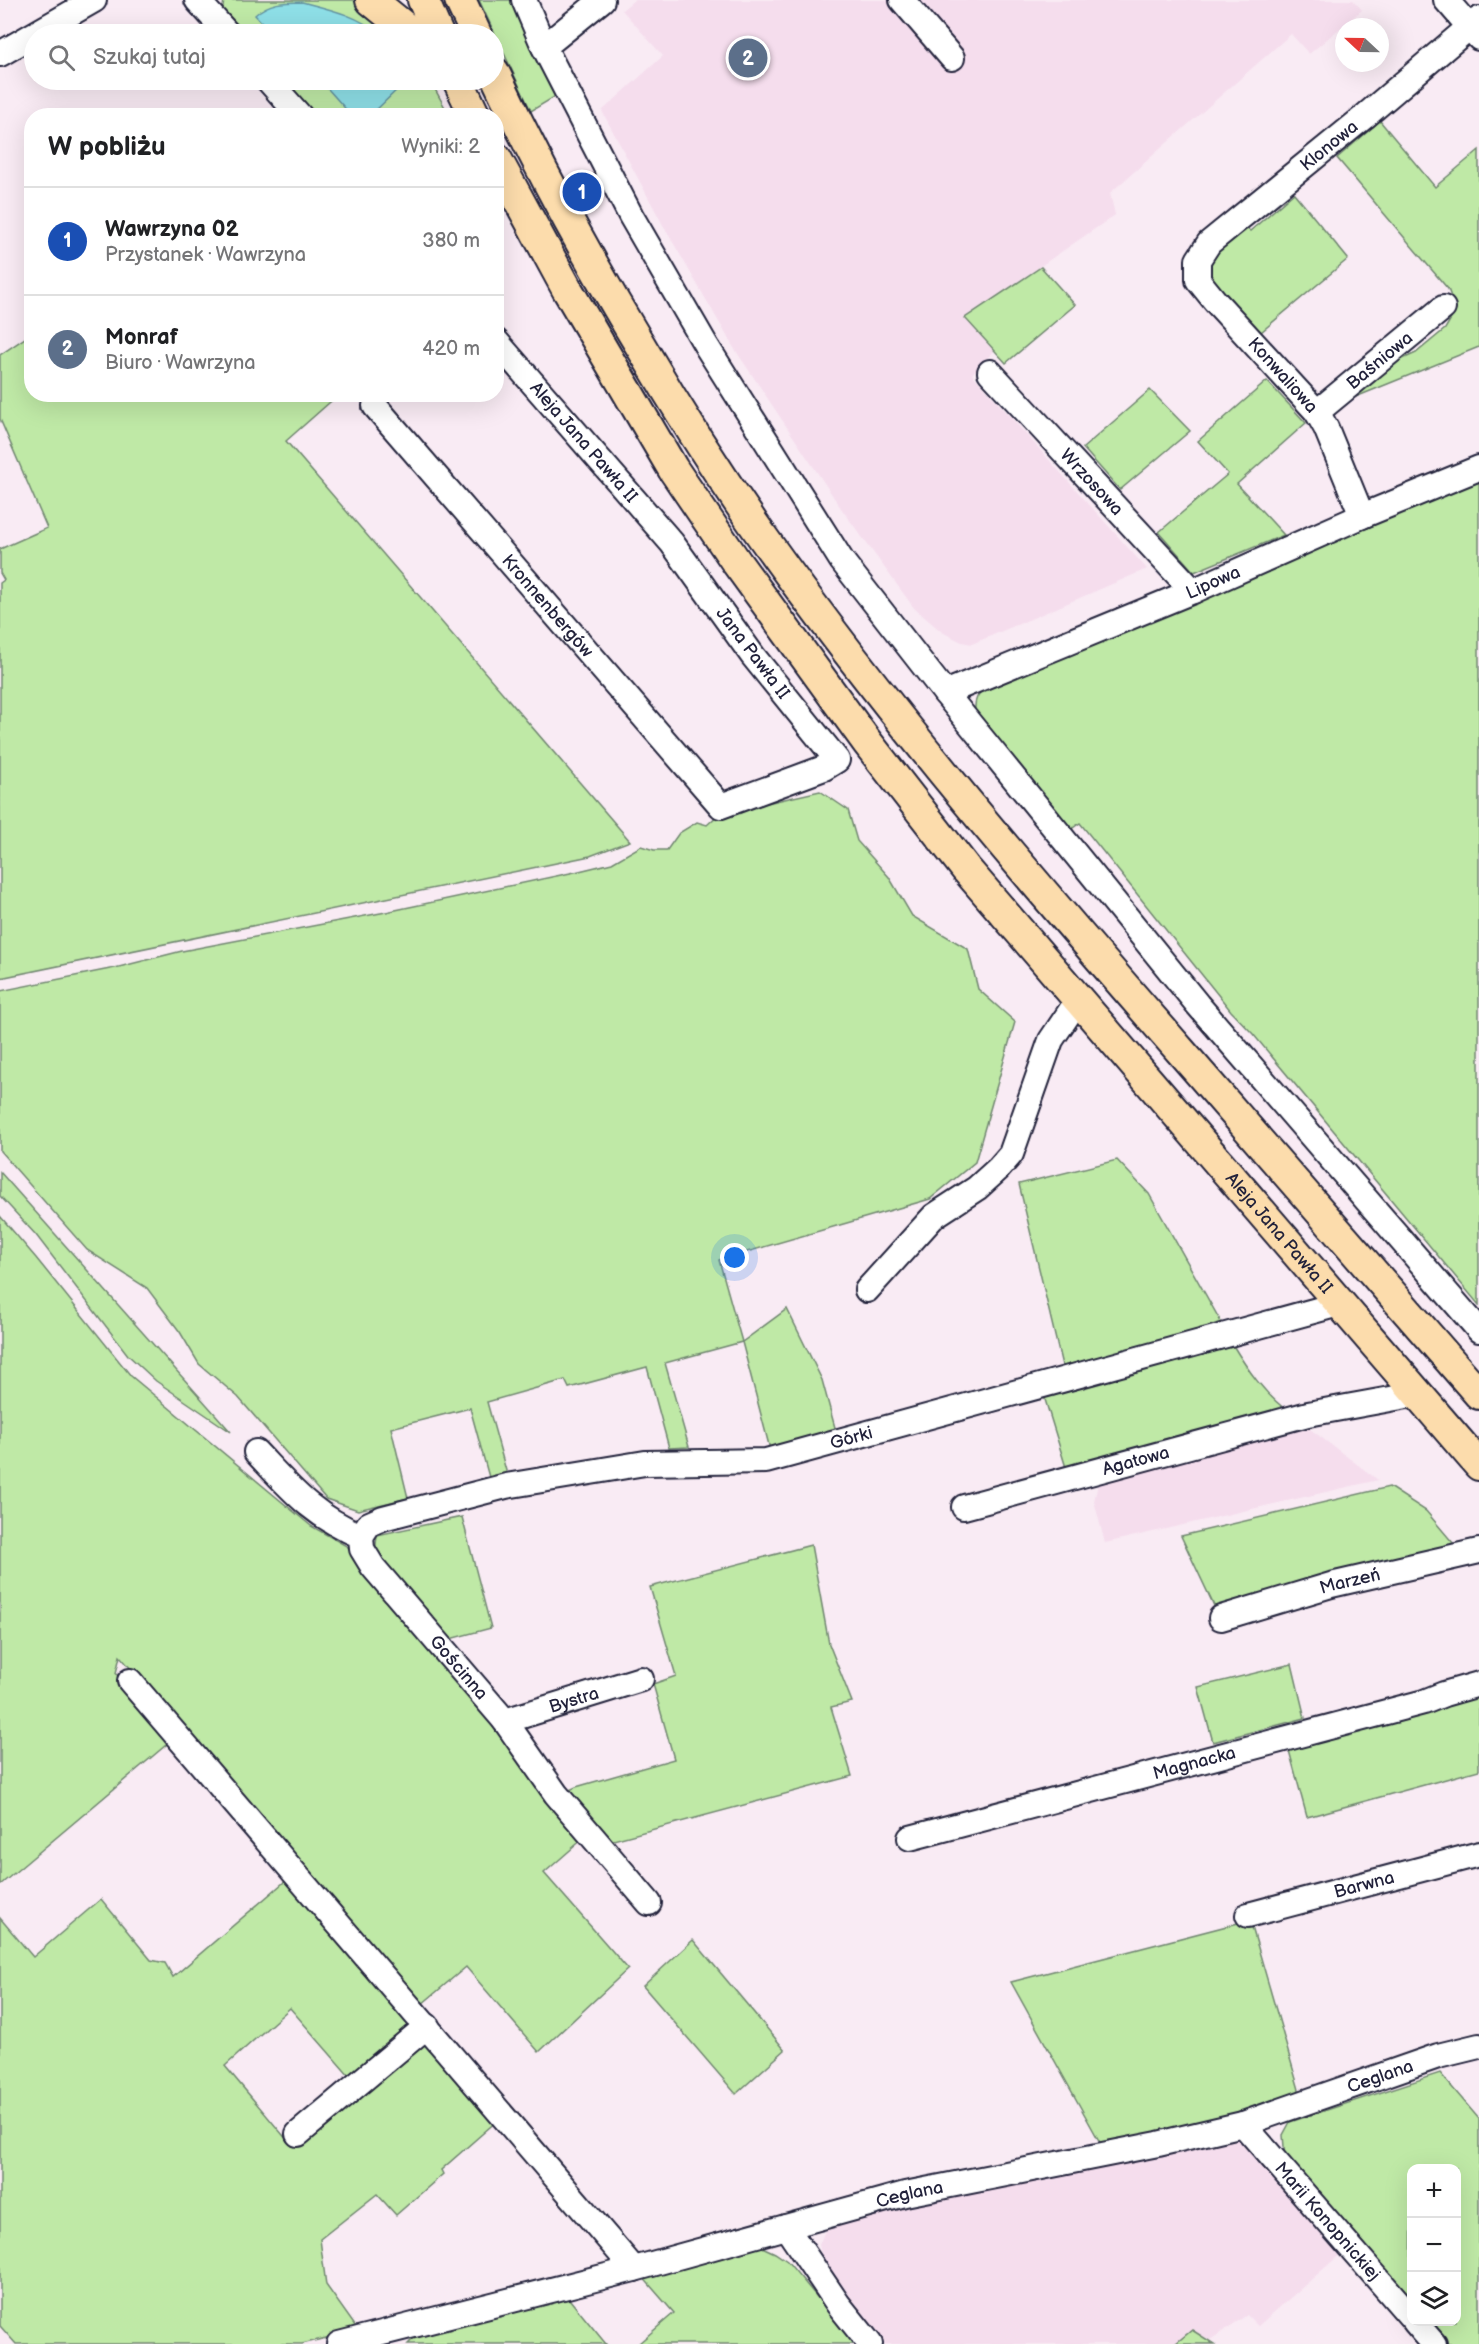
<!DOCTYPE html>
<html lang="pl">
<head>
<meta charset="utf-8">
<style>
	body { margin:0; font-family:"Balsamiq Sans",sans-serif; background:#f6f6f6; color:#202124 }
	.controls { position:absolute; right:18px; bottom:18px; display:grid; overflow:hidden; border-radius:12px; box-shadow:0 6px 24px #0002 }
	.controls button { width:54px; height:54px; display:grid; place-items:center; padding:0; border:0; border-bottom:2px solid #e0e0e0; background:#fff; color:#202124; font:30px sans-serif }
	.compass { position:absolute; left:1335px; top:18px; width:54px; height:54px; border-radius:50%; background:#fff; box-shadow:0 6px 24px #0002; rotate:292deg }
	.you { position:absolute; left:735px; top:1258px; width:21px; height:21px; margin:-15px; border:4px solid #fff; border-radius:50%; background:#1a73e8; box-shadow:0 0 0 9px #1a73e833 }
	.badge { display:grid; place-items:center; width:39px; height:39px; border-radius:50%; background:#22223b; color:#fff; font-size:20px; font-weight:700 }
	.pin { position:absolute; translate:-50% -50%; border:3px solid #fff; box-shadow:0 2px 6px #0006 }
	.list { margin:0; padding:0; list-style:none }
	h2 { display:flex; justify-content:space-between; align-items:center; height:78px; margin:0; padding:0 24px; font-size:26px }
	h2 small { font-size:20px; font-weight:400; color:#757577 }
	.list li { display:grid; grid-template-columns:39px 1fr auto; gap:18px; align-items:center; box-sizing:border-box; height:108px; padding:0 24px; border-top:2px solid #e0e0e0 }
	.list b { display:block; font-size:22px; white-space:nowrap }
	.list p { margin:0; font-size:20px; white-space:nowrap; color:#757577 }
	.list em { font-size:20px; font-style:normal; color:#757577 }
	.icon { flex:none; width:33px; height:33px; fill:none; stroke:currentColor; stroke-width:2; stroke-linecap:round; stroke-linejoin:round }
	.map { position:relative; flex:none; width:1479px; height:2344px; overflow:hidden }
	.search { position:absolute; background:#fff; box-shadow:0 6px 24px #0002; left:24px; top:24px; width:480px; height:66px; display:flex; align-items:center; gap:15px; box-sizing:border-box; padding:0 21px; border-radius:33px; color:#757577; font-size:22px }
	.panel { position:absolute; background:#fff; box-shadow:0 6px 24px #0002; left:24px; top:108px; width:480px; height:294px; border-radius:24px }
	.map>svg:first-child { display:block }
	.built { fill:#f5dded }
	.green { fill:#bfe9a6; stroke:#708670; stroke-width:1.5 }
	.water { fill:#8edfe7; stroke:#6393a2; stroke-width:1.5 }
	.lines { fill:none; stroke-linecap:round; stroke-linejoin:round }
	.minor-casing { stroke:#22223b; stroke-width:28 }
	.major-casing { stroke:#22223b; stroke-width:34 }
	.minor { stroke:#fff; stroke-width:24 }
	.major { stroke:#fcdcac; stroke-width:30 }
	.labels { text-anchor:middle; stroke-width:4.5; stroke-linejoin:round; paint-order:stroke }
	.street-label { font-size:18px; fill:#22223b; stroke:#fff }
</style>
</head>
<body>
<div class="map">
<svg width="1479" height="2344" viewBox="0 0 1479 2344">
	<rect width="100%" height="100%" fill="#f9ebf4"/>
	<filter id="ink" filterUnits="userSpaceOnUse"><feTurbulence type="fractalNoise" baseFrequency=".0167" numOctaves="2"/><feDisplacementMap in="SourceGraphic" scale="12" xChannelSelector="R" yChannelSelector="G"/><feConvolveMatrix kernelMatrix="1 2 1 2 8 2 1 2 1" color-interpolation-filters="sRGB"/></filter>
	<g filter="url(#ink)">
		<g class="built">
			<path d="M 634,0 L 1353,0 L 1362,10 L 1309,54 L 1291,34 L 1110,193 L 1115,215 L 965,318 L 995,350 L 972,374 L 1147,569 L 972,644 L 962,642 L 942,632 L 914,608 L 843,511 L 734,348 L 663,225 L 602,111 L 663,56 L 622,10 Z"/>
			<path d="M 1302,1423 L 1378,1480 L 1105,1543 L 1094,1501 L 1100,1476 Z"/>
			<path d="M 1240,2135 L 1343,2252 L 1258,2326 L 1247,2315 L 1210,2340 L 1192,2330 L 1175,2344 L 885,2344 L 822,2258 L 819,2245 L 824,2233 L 837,2222 L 899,2205 Z"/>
		</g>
		<g class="green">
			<path d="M 224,0 L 353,0 L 374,11 L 400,34 L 236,34 L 222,14 Z"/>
			<path d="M 479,0 L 512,0 L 556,96 L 531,111 Z"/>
			<path d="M 276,80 L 430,80 L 449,115 L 308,115 Z"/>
			<path d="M 1380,121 L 1435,187 L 1479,150 L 1479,347 L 1331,407 L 1387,366 L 1416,353 L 1445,329 L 1456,310 L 1448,289 L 1337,158 Z"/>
			<path d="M 1294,193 L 1348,259 L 1261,332 L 1207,274 C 1207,253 1231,239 1245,227 L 1250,231 Z"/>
			<path d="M 1041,267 L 1075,305 L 1006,363 L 965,318 Z"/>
			<path d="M 31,334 L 32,394 L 338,395 L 286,441 L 630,841 L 590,856 L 0,978 L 0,583 L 4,580 L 0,573 L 0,549 L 47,528 L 0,419 L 0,355 Z"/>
			<path d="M 1267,381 L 1306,423 L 1237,484 L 1284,535 L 1194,572 L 1159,532 L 1228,474 L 1198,441 Z"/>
			<path d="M 1150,390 L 1190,431 L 1120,490 L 1083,448 Z"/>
			<path d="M 1479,481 L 1479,1305 L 1253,1034 L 1231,1011 L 1080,823 L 1070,830 L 975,712 C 974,699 977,695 987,686 L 1127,626 Z"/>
			<path d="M 820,791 L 848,810 L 857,841 L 889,877 L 912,916 L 968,949 L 978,989 L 1015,1022 L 975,1162 L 930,1199 L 719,1260 L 742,1342 L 787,1309 L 822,1380 L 837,1435 L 771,1453 L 742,1342 L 665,1363 L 689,1447 L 669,1448 L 647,1367 L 569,1388 L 565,1380 L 487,1402 L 508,1478 L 490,1481 L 470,1408 L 391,1428 L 408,1498 L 358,1510 L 326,1499 L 238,1397 L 199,1364 L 180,1332 L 147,1288 L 87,1250 L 0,1151 L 0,991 L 115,968 L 182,951 L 386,912 L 575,872 L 612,863 L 641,846 L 654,850 L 667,850 L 679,833 L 697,822 L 707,825 L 719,814 Z"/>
			<path d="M 1117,1160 L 1149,1194 L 1226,1331 L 1064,1374 L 1019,1184 Z"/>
			<path d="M 0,1172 L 231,1432 L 156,1381 L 128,1355 L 36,1235 L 0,1196 Z"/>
			<path d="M 0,1216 L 36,1258 L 131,1376 L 311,1526 L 350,1548 L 419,1634 L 486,1709 L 584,1838 L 544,1873 L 628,1969 L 539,2052 L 466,1967 L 422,2004 L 120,1656 L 116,1673 L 128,1691 L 172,1740 L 0,1885 Z"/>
			<path d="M 1231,1342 C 1247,1369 1265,1395 1290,1413 L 1068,1474 L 1043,1393 Z"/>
			<path d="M 1389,1487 L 1426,1511 L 1459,1550 L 1216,1610 L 1181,1536 Z"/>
			<path d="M 462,1517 L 491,1628 L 450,1639 L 375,1554 L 377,1535 Z"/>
			<path d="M 811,1545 L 829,1644 L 852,1702 L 831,1707 L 852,1776 L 606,1842 L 561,1794 L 576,1787 L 674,1759 L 653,1684 L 676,1676 L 650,1587 Z"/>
			<path d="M 1292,1664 L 1305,1718 L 1213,1742 L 1198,1687 Z"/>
			<path d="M 1479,1692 L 1479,1770 L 1307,1817 L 1287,1743 Z"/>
			<path d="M 290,1877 L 413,2023 L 350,2077 L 290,2008 L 225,2066 L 293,2147 L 426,2037 L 498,2120 L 441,2170 L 443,2174 L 396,2215 L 377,2194 L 320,2239 L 326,2285 L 358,2330 L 302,2344 L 16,2344 L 0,2326 L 0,1918 L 33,1957 L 101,1899 L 151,1960 L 165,1963 L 173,1977 Z"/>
			<path d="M 1250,1920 L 1300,2093 L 1245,2112 L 1102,2146 L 1011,1982 Z"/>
			<path d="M 693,1940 L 785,2050 L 736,2094 L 643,1986 Z"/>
			<path d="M 1440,2073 L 1479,2119 L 1479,2344 L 1443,2344 L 1422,2322 L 1456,2322 L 1456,2168 L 1412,2168 L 1411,2309 L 1286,2170 L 1283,2135 L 1290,2122 Z"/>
			<path d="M 756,2244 L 775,2253 L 787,2261 L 856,2344 L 638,2344 L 674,2313 L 641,2275 Z"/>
			<path d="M 565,2294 L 606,2344 L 408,2344 L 417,2335 Z"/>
			<path d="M 1192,2330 L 1214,2344 L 1175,2344 Z"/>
		</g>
		<g class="water">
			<path d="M 302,2 C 329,9 358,15 379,34 L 273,34 L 255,15 C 269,2 284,2 302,2 Z"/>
			<path d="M 320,80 L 407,80 L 370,116 L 351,115 Z"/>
		</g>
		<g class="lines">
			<defs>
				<g id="minor">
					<path d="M 197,0 L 228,34"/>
					<path d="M 524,0 L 544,47 L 631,216 L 707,347 L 842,561 L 945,693 L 1198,1005 L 1479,1330"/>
					<path d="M 902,0 L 952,58"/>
					<path d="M 1446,0 L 1479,38"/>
					<path d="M 544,47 L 602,0"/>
					<path d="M 0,54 L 94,0"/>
					<path d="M 268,80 L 300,116"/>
					<path id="s1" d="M 990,372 L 1193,591"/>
					<path id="s2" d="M 375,406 L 721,806 L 824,768 L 837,760 L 753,656 L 672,543 L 496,341"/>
					<path id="s3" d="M 1317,412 L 1443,308"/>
					<path id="s4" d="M 1362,516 L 1326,428 L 1317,412 L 1215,301 L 1198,280 L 1198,260 L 1209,243 L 1364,117 L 1479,19"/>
					<path id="s5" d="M 945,693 L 1193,591 L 1362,516 L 1479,468"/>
					<path d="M 867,1290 L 934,1216 L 977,1188 L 998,1169 L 1011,1154 L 1051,1040 L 1078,1000"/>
					<path id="s6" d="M 256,1452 C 292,1490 312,1515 361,1536 L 362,1549 L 373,1567 L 505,1721 L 556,1794 L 649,1903"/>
					<path id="s7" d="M 964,1507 L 1308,1414 L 1418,1394"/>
					<path id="s8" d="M 361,1536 L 369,1524 L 383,1518 L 506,1486 L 645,1463 L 766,1461 L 1339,1304"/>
					<path id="s9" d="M 1221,1618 L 1331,1585 L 1479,1551"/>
					<path d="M 130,1681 L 634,2269"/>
					<path id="s10" d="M 505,1721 L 641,1679"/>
					<path id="s11" d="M 910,1838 L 1424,1702 L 1444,1694 L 1479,1684"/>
					<path id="s12" d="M 1248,1915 L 1479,1854"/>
					<path id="s13" d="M 1243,2124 L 1412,2318"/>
					<path d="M 298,2134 L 427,2026"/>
					<path d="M 786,2227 L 838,2304 L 870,2344"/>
					<path d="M 1415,2322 L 1434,2344"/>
					<path id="s14" d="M 339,2344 L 634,2269 L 905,2194 L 1158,2144 L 1243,2124 L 1438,2056 L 1479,2046"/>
				</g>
				<g id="major">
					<path d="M 371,0 L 413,34"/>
					<path d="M 423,0 L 438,34"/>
					<path d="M 460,0 L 476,34"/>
					<path d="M 494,72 C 539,169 588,259 643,350 C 681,415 721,478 764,539 C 893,720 1038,888 1184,1055 C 1283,1168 1381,1281 1479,1394"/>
					<path d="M 458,80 L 475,116"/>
					<path id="s15" d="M 496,158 L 567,289 L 673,469 L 737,563 L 867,742 L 966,869 L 1479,1465"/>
				</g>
			</defs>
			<use href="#minor" class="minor-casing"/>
			<use href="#major" class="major-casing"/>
			<use href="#minor" class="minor"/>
			<use href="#major" class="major"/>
		</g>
	</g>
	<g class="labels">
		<g class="street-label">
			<text dy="6" stroke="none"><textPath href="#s4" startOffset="486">Klonowa</textPath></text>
			<text dy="6" stroke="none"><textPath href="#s3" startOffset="81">Baśniowa</textPath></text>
			<text transform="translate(1283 375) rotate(48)" y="6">Konwaliowa</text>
			<text transform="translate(584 442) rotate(49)" y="6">Aleja Jana Pawła II</text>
			<text dy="6" stroke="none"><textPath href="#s1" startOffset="150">Wrzosowa</textPath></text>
			<text dy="6" stroke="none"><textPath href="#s5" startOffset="290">Lipowa</textPath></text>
			<text dy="6" stroke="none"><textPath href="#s2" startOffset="264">Kronnenbergów</textPath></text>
			<text transform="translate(753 653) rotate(53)" y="6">Jana Pawła II</text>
			<text dy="6" stroke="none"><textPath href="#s15" startOffset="1334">Aleja Jana Pawła II</textPath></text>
			<text dy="6" stroke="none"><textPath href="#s8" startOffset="507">Górki</textPath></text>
			<text dy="6" stroke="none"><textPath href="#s7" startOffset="178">Agatowa</textPath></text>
			<text dy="6" stroke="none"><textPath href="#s9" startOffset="134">Marzeń</textPath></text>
			<text dy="6" stroke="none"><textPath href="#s6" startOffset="302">Gościnna</textPath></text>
			<text dy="6" stroke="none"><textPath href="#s10" startOffset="72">Bystra</textPath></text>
			<text dy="6" stroke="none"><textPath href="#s11" startOffset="294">Magnacka</textPath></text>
			<text dy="6" stroke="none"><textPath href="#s12" startOffset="120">Barwna</textPath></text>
			<text dy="6" stroke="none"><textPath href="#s14" startOffset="1076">Ceglana</textPath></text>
			<text dy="6" stroke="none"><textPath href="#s14" startOffset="590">Ceglana</textPath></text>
			<text dy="6" stroke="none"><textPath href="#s13" startOffset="129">Marii Konopnickiej</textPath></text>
		</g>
	</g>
</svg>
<div class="controls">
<button>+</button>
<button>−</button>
<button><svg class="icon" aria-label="layers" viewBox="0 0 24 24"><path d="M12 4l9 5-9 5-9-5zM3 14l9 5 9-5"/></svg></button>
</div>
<svg class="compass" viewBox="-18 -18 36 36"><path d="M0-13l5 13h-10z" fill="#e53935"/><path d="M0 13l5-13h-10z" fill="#757577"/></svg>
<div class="you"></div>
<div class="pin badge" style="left:582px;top:192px;background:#1a4fb4">1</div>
<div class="pin badge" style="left:748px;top:58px;background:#5c6f8a">2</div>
<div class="search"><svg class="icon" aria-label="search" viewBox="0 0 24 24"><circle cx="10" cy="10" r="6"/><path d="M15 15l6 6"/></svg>Szukaj tutaj</div>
<section class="panel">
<h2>W pobliżu<small>Wyniki: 2</small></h2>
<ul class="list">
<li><span class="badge" style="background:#1a4fb4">1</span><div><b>Wawrzyna 02</b><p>Przystanek · Wawrzyna</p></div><em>380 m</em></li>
<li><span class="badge" style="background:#5c6f8a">2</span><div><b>Monraf</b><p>Biuro · Wawrzyna</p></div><em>420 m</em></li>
</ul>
</section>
</div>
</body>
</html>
